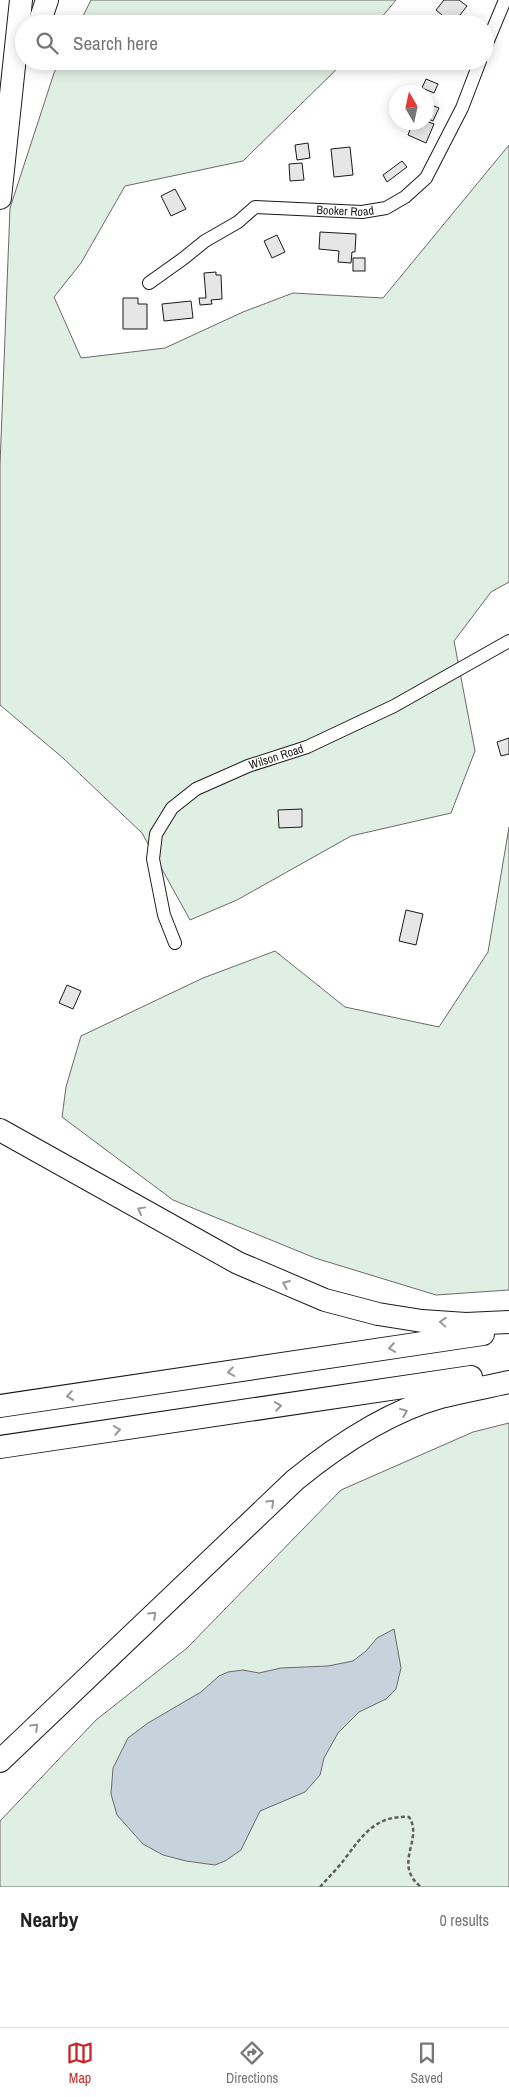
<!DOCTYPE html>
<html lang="en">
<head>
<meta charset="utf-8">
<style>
	body { margin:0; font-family:"Archivo Narrow",sans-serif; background:#f2f2f2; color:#222 }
	.compass { position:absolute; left:389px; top:85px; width:45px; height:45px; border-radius:50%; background:#fff; box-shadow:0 2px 12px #0003; rotate:351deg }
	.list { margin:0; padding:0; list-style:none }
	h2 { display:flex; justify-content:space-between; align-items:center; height:65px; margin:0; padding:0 20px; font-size:21px }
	h2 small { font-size:16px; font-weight:400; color:#767676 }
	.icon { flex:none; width:28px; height:28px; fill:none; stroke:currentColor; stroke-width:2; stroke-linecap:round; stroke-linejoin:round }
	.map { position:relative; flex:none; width:509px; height:1887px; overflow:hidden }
	.search { position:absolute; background:#fff; box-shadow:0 2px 12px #0003; left:15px; right:15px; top:15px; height:55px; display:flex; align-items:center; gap:12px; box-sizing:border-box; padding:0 18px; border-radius:28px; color:#767676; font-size:19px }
	.sheet { height:140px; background:#fff }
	nav { display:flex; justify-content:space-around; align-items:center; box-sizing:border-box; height:70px; border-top:1px solid #e0e0e0; background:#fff; font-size:14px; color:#767676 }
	nav a { display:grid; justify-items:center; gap:2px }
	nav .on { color:#c62828 }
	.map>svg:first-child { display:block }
	.green { fill:#e0efe3; stroke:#6a6a6a }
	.water { fill:#c6d2dc; stroke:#6a6a6a }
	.building { fill:#e6e6e6; stroke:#1a1a1a }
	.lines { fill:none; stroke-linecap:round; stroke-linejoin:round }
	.minor-casing { stroke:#1a1a1a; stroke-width:14 }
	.motorway-casing { stroke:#1a1a1a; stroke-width:24 }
	.path { stroke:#5f5f5f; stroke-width:2.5; stroke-dasharray:4 2.5; stroke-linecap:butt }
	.minor { stroke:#fff; stroke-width:12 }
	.motorway { stroke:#fff; stroke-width:22 }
	.oneway { stroke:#989898 }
	.labels { text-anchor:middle; stroke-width:4; stroke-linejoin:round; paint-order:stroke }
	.street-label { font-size:12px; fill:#1a1a1a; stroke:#fff }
</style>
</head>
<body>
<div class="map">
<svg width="509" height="1887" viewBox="0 0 509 1887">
	<rect width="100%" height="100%" fill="#fff"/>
	<g class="green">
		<path d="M 91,0 L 396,0 L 376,24 L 79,24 Z"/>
		<path d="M 60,61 L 345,61 L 243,161 L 125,186 L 81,263 L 54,297 L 81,358 L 165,348 L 243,312 L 293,293 L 383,298 L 509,145 L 509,582 L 491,592 L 454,641 L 475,751 L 451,813 L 351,836 L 237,900 L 190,920 L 142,833 L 63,758 L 0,705 L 0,465 L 10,208 L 54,73 Z"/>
		<path d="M 509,827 L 509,1290 L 436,1295 L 315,1258 L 173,1200 L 62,1117 L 66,1087 L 81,1036 L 203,978 L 275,951 L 345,1007 L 439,1027 L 488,952 Z"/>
		<path d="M 509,1423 L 509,1887 L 0,1887 L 0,1821 L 96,1720 L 187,1648 L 341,1490 L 473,1432 Z"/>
	</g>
	<path class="water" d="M 394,1629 L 401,1668 L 396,1689 L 386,1699 L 359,1712 L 338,1733 L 324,1758 L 320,1775 L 305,1792 L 260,1811 L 241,1850 L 225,1861 L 215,1865 L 186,1861 L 163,1855 L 143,1844 L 117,1815 L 111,1794 L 113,1768 L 128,1738 L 148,1723 L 201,1692 L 219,1676 L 228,1672 L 243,1670 L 259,1673 L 281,1668 L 328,1666 L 353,1661 L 366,1651 L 377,1638 Z"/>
	<g class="building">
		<path d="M 444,0 L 459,0 L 467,6 L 453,24 L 436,10 Z"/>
		<path d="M 426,79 L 438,84 L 434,93 L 422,88 Z"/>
		<path d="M 426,103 L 439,108 L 433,121 L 426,118 Z"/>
		<path d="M 426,121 L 434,124 L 426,143 L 408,135 L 413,122 Z"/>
		<path d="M 308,143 L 310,158 L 297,160 L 295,145 Z"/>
		<path d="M 350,147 L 353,175 L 334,177 L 331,149 Z"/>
		<path d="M 402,161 L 407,167 L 387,182 L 383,175 Z"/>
		<path d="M 302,163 L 304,180 L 290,181 L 289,164 Z"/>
		<path d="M 175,189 L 186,209 L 171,216 L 161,196 Z"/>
		<path d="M 320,232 L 356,234 L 355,252 L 352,252 L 351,263 L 338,262 L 339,251 L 319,249 Z"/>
		<path d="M 277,235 L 285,252 L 272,258 L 264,241 Z"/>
		<rect x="353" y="258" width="12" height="13"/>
		<path d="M 216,272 L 216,275 L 221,275 L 222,299 L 211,300 L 212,304 L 200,305 L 199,298 L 206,298 L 204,273 Z"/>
		<path d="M 123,298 L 138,298 L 138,304 L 147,304 L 147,329 L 123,329 Z"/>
		<path d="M 191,301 L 193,318 L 164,321 L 162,304 Z"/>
		<path d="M 509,738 L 509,754 L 501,756 L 497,742 Z"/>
		<path d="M 302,809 L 302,827 L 279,828 L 278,810 Z"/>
		<path d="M 406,910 L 423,914 L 416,945 L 399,941 Z"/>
		<path d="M 67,985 L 81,991 L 73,1009 L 59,1003 Z"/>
	</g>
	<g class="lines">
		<defs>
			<g id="minor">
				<path d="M 485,48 L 505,0"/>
				<path id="s1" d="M 149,283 L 184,258 L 205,241 L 238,222 L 255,207 L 362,212 L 386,208 L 405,197 L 426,178 L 462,108 L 480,61"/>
				<path id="s2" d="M 175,943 L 164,915 L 153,859 L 156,834 L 172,808 L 196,789 L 248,766 L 307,747 L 394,706 L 509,641"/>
			</g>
			<g id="motorway">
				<path d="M 39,24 L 47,0"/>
				<path d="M 0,198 L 21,0"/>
				<path d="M 0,1130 L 238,1263 L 325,1300 L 378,1314 L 422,1321 L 466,1324 L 509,1322"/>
				<path d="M 0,1406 L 483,1334"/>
				<path d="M 0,1447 L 471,1377"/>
				<path d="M 0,1761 L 295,1480 C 338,1445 387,1412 441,1397 C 464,1391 487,1387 509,1382"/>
			</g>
		</defs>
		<use href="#minor" class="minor-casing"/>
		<use href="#motorway" class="motorway-casing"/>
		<path class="path" d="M 320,1887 C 328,1878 337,1869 344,1860 C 362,1836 375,1815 409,1817 C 424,1839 392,1864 421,1887"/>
		<use href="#minor" class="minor"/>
		<use href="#motorway" class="motorway"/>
	</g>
	<defs><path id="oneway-chevron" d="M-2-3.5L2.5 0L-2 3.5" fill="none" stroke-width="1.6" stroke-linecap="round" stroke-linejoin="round" transform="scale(1.25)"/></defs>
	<g class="oneway">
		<use href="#oneway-chevron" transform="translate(141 1210) rotate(-151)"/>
		<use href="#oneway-chevron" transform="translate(286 1284) rotate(-157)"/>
		<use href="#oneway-chevron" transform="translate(443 1322) rotate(-176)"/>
		<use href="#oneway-chevron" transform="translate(392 1348) rotate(171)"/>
		<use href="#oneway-chevron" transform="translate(231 1372) rotate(171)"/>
		<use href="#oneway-chevron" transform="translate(70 1396) rotate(171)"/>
		<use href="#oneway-chevron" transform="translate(278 1406) rotate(-9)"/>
		<use href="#oneway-chevron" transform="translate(404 1412) rotate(-22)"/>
		<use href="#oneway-chevron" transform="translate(117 1430) rotate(-9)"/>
		<use href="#oneway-chevron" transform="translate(271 1503) rotate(-44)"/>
		<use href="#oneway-chevron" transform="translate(153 1615) rotate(-44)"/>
		<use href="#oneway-chevron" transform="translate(35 1727) rotate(-44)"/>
	</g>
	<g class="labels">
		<g class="street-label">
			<text dy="4" stroke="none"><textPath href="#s1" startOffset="221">Booker Road</textPath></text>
			<text dy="4" stroke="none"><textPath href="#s2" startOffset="260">Wilson Road</textPath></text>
		</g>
	</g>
</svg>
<svg class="compass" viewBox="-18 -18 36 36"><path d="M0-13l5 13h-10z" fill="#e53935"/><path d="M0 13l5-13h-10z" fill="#767676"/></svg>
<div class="search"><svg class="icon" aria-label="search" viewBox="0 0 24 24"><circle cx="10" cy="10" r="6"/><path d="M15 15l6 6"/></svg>Search here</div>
</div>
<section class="sheet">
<h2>Nearby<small>0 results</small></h2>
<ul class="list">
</ul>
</section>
<nav>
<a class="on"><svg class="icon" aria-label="map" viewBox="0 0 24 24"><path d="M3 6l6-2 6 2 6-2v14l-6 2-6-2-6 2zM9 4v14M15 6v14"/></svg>Map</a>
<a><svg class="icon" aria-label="directions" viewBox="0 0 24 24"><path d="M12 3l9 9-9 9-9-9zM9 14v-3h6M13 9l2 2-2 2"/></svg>Directions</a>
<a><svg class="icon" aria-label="saved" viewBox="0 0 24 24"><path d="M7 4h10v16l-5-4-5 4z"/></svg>Saved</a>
</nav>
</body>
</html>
